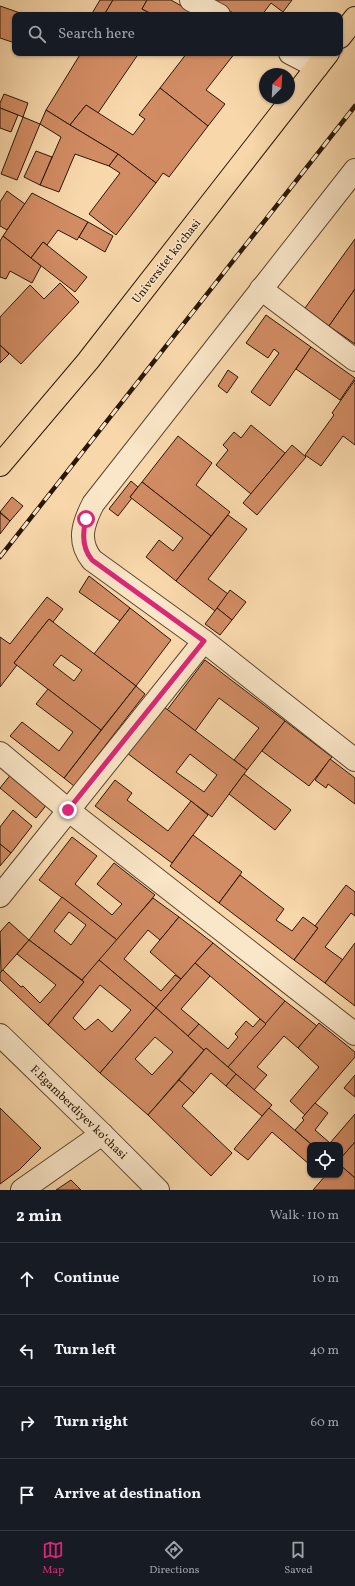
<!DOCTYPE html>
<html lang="en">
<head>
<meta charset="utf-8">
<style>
	body { margin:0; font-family:Vollkorn,serif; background:#242831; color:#f1f3f6 }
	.controls { position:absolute; right:12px; bottom:12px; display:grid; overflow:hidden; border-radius:8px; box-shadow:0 1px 3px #0004 }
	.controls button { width:36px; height:36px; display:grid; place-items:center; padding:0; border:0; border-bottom:1px solid #363941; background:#171b24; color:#f1f3f6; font:20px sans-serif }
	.compass { position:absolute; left:259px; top:68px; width:36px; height:36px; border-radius:50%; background:#171b24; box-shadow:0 1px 3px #0004; rotate:24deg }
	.stop { position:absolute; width:12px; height:12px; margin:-9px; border:3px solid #db2777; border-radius:50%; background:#fff }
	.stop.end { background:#db2777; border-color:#fff; box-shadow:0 1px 4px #0008 }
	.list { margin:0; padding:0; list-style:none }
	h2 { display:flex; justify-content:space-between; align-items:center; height:52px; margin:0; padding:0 16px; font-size:17px }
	h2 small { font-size:13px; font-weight:400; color:#9ea1a6 }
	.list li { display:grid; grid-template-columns:26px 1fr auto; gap:12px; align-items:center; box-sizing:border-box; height:72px; padding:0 16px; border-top:1px solid #363941 }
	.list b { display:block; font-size:15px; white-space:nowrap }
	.list em { font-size:13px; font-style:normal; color:#9ea1a6 }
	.icon { flex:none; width:22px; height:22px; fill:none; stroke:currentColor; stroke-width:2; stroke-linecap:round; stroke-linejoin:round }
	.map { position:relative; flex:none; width:355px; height:1190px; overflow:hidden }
	.search { position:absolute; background:#171b24; box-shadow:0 1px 3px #0004; left:12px; right:12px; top:12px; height:44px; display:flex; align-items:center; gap:10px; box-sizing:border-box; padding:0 14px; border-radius:8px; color:#9ea1a6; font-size:15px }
	.sheet { height:340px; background:#171b24 }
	nav { display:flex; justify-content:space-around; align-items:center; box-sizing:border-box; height:56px; border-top:1px solid #363941; background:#171b24; font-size:11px; color:#9ea1a6 }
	nav a { display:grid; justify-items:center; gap:2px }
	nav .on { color:#db2777 }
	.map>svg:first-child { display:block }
	.building { fill:#d28c64; stroke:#291706; fill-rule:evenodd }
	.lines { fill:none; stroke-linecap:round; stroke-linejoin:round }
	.minor-casing { stroke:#5d472f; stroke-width:24 }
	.major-casing { stroke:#291706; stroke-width:24 }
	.minor { stroke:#fae6c8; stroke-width:22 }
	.major { stroke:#f8d8ab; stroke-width:22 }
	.rail-casing { stroke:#291706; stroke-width:4.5 }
	.rail { stroke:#fae6c8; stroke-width:3; stroke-dasharray:9; stroke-linecap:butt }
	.route { stroke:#db2777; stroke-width:5 }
	.labels { text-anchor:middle; stroke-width:3; stroke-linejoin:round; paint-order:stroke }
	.street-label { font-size:12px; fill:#291706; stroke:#fae6c8 }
</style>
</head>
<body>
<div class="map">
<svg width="355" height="1190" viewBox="0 0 355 1190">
	<rect width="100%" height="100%" fill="#f8d8ab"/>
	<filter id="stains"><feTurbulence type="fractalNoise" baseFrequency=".005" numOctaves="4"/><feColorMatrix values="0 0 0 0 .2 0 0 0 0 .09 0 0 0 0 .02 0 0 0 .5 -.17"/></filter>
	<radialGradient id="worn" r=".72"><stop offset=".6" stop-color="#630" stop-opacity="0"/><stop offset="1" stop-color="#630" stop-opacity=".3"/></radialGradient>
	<g class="building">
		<path d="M 100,0 L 113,0 L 104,15 L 91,15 Z"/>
		<path d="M 113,0 L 147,0 L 142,9 L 154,15 L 104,15 Z"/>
		<path d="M 147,0 L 171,0 L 197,15 L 154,15 L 142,9 Z"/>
		<path d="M 208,0 L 292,0 L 283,12 L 271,3 L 262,15 L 237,15 Z"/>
		<path d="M 0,6 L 26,15 L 15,15 L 15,43 L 0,38 Z"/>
		<path d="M 81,53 L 139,53 L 98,113 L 86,105 L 70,125 L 46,110 Z"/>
		<path d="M 187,53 L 235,53 L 206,90 L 225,104 L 208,126 L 160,88 Z"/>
		<path d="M 160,88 L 208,126 L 169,177 L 163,173 L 156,183 L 118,154 L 70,125 L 86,105 L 133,135 L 145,119 L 139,115 Z"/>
		<path d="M 4,94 L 28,103 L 23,117 L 0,108 L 0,103 Z"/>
		<path d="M 0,108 L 18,115 L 11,132 L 0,128 Z"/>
		<path d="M 46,110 L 70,125 L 118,154 L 109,166 L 75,154 L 59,192 L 40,185 L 61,137 L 40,124 Z"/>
		<path d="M 23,117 L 40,124 L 17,180 L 1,174 Z"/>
		<path d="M 36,151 L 52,157 L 40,185 L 24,177 Z"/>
		<path d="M 118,154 L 156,183 L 116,235 L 89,214 L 120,173 L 109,166 Z"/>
		<path d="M 7,191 L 25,204 L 7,230 L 0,226 L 0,202 Z"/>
		<path d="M 32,193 L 88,222 L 77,240 L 58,230 L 47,245 L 43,242 L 31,258 L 3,236 Z"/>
		<path d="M 88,222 L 113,236 L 105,252 L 79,237 Z"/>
		<path d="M 3,236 L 41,266 L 32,283 L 10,271 L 6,279 L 0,277 L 0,241 Z"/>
		<path d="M 355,239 L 355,289 L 329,326 L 305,308 Z"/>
		<path d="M 43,242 L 87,277 L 75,292 L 31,258 Z"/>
		<path d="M 60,283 L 79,302 L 21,364 L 0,345 L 0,317 L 30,285 L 44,299 Z"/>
		<path d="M 355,289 L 355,344 L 329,326 Z"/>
		<path d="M 266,315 L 311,347 L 270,406 L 251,392 L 279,353 L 274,349 L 268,358 L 246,343 Z"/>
		<path d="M 0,345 L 9,354 L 0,363 Z"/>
		<path d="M 311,347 L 355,378 L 340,400 L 296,369 Z"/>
		<path d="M 228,370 L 238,377 L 227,393 L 218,386 Z"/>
		<path d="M 355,380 L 355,445 L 343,436 L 321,466 L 305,455 L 334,415 L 332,413 Z"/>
		<path d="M 251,425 L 285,453 L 251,494 L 216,465 L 228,450 L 223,445 L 234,432 L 241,438 Z"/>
		<path d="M 178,436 L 212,463 L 196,485 L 230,512 L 211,536 L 142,482 Z"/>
		<path d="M 292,445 L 306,457 L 257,515 L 243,503 Z"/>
		<path d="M 131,481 L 138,487 L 130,497 L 132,498 L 118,516 L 109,509 Z"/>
		<path d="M 142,482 L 211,536 L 176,581 L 146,557 L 159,540 L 173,551 L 183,538 L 130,497 Z"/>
		<path d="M 12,497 L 23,506 L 10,521 L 0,512 Z"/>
		<path d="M 0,513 L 10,521 L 0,534 Z"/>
		<path d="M 228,515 L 247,529 L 208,579 L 228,594 L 215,611 L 176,581 Z"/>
		<path d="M 89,576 L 130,608 L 120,621 L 79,592 Z"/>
		<path d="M 230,590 L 246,602 L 232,620 L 217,608 Z"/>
		<path d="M 47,597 L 63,609 L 53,622 L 49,619 L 14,663 L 17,665 L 0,687 L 0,637 L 10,644 Z"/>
		<path d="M 130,608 L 171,640 L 136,686 L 94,654 Z"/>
		<path d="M 217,608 L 232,620 L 220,635 L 205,624 Z"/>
		<path d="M 49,619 L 136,686 L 101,730 L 14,663 ZM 61,655 L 82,670 L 74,681 L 53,665 Z"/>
		<path d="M 205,660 L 285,721 L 247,770 L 234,760 L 259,728 L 219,698 L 195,731 L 167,710 Z"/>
		<path d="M 136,686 L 145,694 L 74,786 L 64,778 Z"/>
		<path d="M 48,689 L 101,730 L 64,778 L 10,736 L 22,722 L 59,751 L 73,732 L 36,704 Z"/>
		<path d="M 164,707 L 247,770 L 212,817 L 127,753 L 149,724 L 151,725 ZM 190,754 L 217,775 L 204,792 L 176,772 Z"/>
		<path d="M 285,721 L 332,757 L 309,786 L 262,751 Z"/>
		<path d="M 330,759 L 355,778 L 355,804 L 328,784 L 326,788 L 315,780 Z"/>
		<path d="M 12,773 L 48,803 L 36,818 L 0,788 Z"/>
		<path d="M 244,774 L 291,810 L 275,830 L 229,794 Z"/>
		<path d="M 115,780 L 132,793 L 127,800 L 168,831 L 191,801 L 208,815 L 172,863 L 95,806 Z"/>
		<path d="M 13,810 L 32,826 L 11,853 L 0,844 L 0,827 Z"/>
		<path d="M 193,835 L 242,872 L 219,903 L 170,866 Z"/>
		<path d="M 72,837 L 97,856 L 75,884 L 112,915 L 122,904 L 97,884 L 114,863 L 155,895 L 117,940 L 39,880 Z"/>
		<path d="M 0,844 L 11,853 L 0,866 Z"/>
		<path d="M 240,875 L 284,909 L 276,920 L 292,931 L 303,917 L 318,928 L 294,960 L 219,903 Z"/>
		<path d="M 346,885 L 355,892 L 355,916 L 351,913 L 325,947 L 343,960 L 325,983 L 294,960 L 318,928 L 315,926 Z"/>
		<path d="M 62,897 L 117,940 L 82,980 L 29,940 ZM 69,912 L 86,925 L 71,945 L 54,931 Z"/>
		<path d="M 153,898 L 179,917 L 160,940 L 148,930 L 124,959 L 161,991 L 175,975 L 181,979 L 156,1008 L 99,960 Z"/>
		<path d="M 179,917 L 213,943 L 181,979 L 150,952 Z"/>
		<path d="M 9,922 L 29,940 L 1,972 L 0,932 Z"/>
		<path d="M 29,940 L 84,982 L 48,1025 L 0,980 L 0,973 L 3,970 L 21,987 L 23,986 L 40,1003 L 56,985 L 17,954 Z"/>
		<path d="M 213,943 L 285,1001 L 266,1024 L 195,963 Z"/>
		<path d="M 355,943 L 355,1006 L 325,983 Z"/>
		<path d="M 99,960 L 156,1008 L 100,1073 L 48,1025 L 84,982 L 82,980 ZM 100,985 L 131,1010 L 112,1032 L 98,1019 L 85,1030 L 73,1018 Z"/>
		<path d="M 195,963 L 210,976 L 181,1009 L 199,1024 L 188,1036 L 156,1008 Z"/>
		<path d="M 285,1001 L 317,1026 L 298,1048 L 284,1036 L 257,1067 L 267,1075 L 254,1090 L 228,1067 Z"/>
		<path d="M 156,1008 L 204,1050 L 148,1115 L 100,1073 ZM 155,1037 L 173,1052 L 152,1075 L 135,1059 Z"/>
		<path d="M 260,1019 L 266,1024 L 228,1067 L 206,1048 L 204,1050 L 188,1036 L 199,1024 L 228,1049 L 238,1037 L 235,1034 L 246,1021 L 253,1027 Z"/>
		<path d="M 319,1023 L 355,1052 L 355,1057 L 305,1115 L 290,1101 L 319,1067 L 298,1048 Z"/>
		<path d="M 206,1048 L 236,1074 L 226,1086 L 211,1073 L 194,1093 L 179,1080 Z"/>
		<path d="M 236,1074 L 272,1105 L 262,1116 L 226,1086 Z"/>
		<path d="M 355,1075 L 355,1097 L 344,1088 Z"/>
		<path d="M 179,1080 L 194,1093 L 182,1106 L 232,1153 L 211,1176 L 148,1115 Z"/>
		<path d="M 315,1103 L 328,1113 L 315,1130 L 330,1143 L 355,1114 L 355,1142 L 340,1159 L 340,1145 L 312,1145 L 295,1130 L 304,1120 L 302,1118 Z"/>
		<path d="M 0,1108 L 41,1148 L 19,1170 L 0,1184 Z"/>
		<path d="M 269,1108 L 312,1145 L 310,1145 L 310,1165 L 272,1132 L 248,1160 L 234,1149 Z"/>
		<path d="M 355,1142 L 355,1178 L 340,1165 L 340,1159 Z"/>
		<path d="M 340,1165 L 355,1178 L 355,1190 L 313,1190 L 326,1175 L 340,1175 Z"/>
		<path d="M 71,1180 L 81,1190 L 56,1190 Z"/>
	</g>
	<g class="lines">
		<defs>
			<g id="minor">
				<path d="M 191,0 L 219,15"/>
				<path d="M 290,53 L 317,67"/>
				<path d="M 261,289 L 355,360"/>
				<path d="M 204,641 L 92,560 C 77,541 83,524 93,504 L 355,170"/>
				<path d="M 0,753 L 68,810 L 355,1034"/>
				<path d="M 0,896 L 204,641 L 355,760"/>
				<path d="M 0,1035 L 102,1134 L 158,1190"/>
				<path d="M 22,1190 L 102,1134"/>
			</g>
			<g id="major">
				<path d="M 340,37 L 355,18"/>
				<path d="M 0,465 L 88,361 L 328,53"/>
			</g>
		</defs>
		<use href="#minor" class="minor-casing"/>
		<use href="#major" class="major-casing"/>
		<use href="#minor" class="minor"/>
		<use href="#major" class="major"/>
		<defs>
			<path id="rail" d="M 0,557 L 355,106"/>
		</defs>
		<use href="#rail" class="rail-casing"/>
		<use href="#rail" class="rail"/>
	</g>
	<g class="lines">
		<path class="route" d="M 68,810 L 204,641 L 92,560 C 82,548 82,534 86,519"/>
	</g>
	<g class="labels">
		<g class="street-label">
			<text transform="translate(166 261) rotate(-52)" y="4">Universitet kо‘chasi</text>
			<text transform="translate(79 1112) rotate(44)" y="4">F.Egamberdiyev kо‘chasi</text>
		</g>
	</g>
	<rect width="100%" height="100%" filter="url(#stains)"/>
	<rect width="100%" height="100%" fill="url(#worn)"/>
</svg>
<div class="controls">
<button><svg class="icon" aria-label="locate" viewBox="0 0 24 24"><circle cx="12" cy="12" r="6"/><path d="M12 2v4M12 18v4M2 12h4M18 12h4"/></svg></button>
</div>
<svg class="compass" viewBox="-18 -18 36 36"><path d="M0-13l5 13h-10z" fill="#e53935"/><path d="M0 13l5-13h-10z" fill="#9ea1a6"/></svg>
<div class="stop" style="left:86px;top:519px"></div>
<div class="stop end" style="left:68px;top:810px"></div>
<div class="search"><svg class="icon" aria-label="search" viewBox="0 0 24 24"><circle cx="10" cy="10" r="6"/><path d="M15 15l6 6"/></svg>Search here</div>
</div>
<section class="sheet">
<h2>2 min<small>Walk · 110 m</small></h2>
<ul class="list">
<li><svg class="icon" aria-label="ahead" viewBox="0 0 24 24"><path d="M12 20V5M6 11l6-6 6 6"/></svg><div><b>Continue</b></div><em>10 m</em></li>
<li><svg class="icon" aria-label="left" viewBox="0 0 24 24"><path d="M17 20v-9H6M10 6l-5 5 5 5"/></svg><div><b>Turn left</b></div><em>40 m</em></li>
<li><svg class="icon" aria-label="right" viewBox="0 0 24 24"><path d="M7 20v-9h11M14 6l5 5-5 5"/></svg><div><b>Turn right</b></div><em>60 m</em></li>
<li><svg class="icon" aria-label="arrive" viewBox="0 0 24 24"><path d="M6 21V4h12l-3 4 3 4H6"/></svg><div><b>Arrive at destination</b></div></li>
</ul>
</section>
<nav>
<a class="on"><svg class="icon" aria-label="map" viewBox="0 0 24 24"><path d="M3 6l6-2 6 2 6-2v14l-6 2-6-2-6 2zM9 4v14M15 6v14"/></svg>Map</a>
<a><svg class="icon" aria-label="directions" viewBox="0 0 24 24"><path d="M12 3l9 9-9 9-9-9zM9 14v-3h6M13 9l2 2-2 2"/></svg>Directions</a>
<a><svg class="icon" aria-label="saved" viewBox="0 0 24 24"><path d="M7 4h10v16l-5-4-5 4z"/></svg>Saved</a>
</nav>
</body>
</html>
